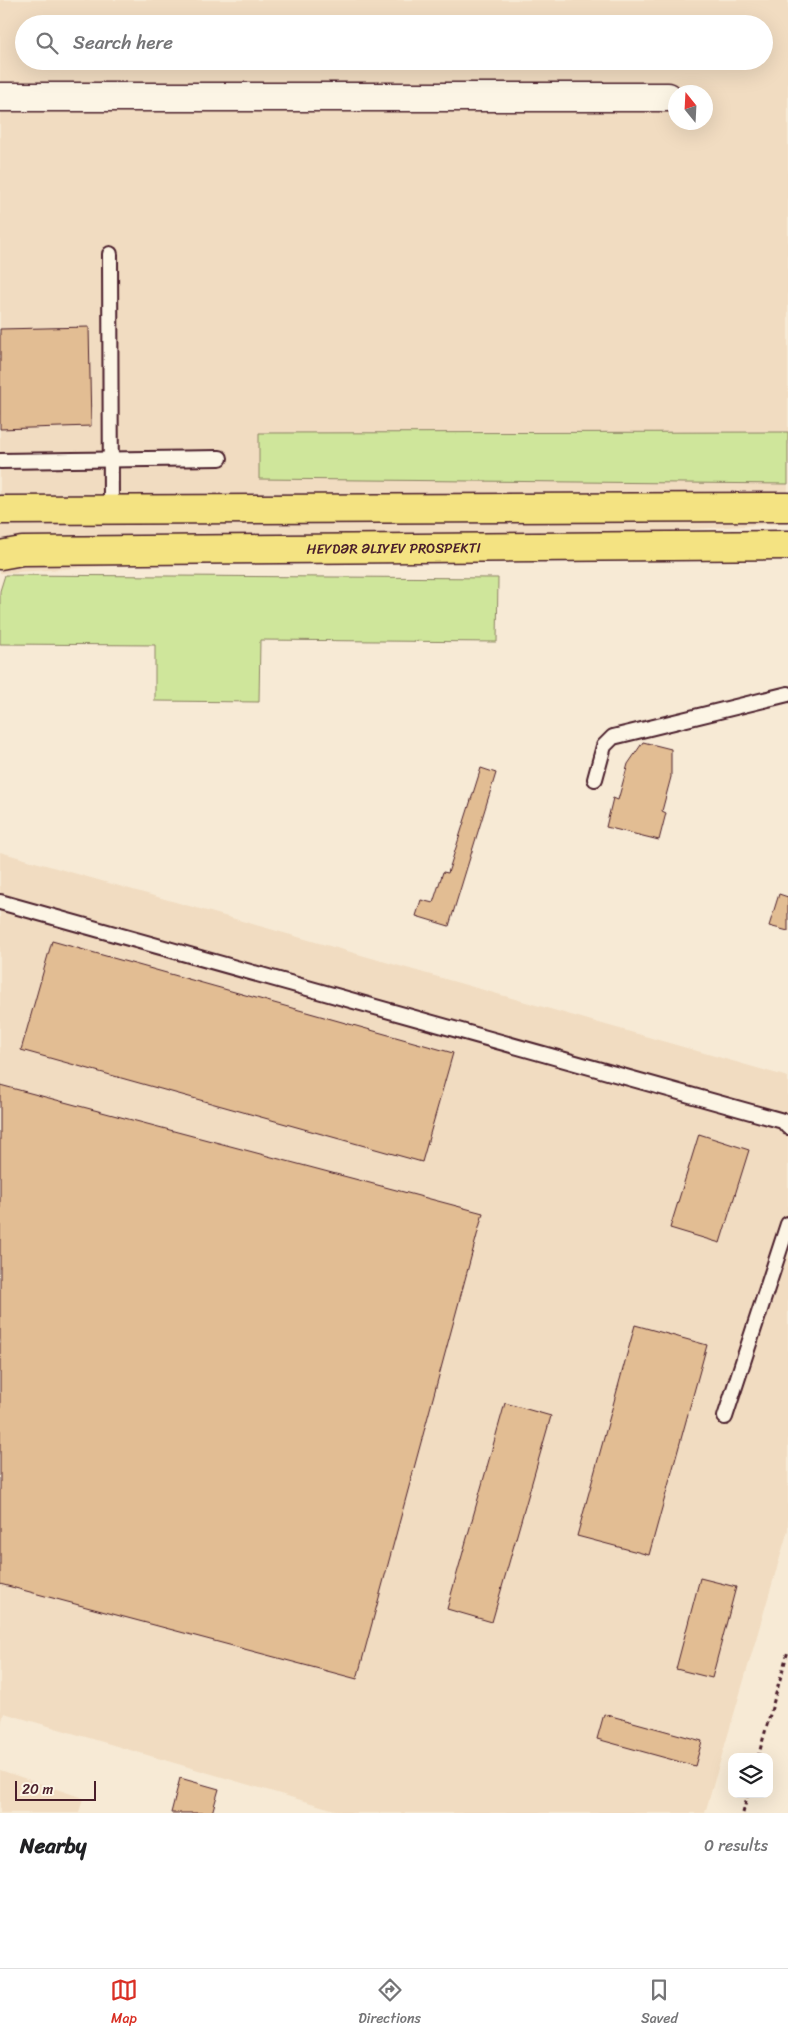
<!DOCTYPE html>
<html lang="en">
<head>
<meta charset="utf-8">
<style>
	body { margin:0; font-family:Sriracha,sans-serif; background:#f2f2f2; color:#202124 }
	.controls { position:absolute; right:15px; bottom:15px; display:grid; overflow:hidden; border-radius:10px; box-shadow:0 5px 20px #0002 }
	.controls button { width:45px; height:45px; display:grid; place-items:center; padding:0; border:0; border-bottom:1px solid #e0e0e0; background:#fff; color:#202124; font:25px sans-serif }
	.compass { position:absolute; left:668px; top:85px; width:45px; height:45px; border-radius:50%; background:#fff; box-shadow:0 5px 20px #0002; rotate:342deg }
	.scale { position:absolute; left:15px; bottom:12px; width:81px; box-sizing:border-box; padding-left:5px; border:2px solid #4a1f2b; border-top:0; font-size:14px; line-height:18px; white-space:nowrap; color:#4a1f2b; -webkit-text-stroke:4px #fcf5e5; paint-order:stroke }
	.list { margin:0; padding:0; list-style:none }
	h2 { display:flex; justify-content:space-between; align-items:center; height:65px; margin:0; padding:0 20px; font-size:21px }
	h2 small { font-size:16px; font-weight:400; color:#757577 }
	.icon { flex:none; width:28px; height:28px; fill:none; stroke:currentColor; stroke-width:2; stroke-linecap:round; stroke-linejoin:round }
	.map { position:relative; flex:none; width:788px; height:1813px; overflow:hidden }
	.search { position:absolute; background:#fff; box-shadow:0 5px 20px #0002; left:15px; right:15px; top:15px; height:55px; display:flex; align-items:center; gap:12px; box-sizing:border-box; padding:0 18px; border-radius:28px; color:#757577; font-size:19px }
	.sheet { height:155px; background:#fff }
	nav { display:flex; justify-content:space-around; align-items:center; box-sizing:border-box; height:70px; border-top:1px solid #e0e0e0; background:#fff; font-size:14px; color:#757577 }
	nav a { display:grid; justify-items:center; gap:2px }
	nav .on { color:#d93025 }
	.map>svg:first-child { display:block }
	.built { fill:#f1dcc1; fill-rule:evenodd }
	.green { fill:#cfe69b; stroke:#8c8263 }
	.building { fill:#e2bd93; stroke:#4a1f2b }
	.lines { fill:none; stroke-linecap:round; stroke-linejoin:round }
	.lane-casing { stroke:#4a1f2b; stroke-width:18 }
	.street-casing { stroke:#4a1f2b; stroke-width:31 }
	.primary-casing { stroke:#4a1f2b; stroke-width:31 }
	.path { stroke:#4a1f2b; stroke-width:3; stroke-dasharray:4 4; stroke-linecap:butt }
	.lane { stroke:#fcf5e5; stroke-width:14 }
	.street { stroke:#fcf5e5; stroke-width:28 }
	.primary { stroke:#f4e382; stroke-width:28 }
	.labels { text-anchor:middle; stroke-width:4; stroke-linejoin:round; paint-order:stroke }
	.street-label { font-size:14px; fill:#4a1f2b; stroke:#fcf5e5 }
</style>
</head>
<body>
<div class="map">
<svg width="788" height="1813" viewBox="0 0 788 1813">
	<rect width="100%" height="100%" fill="#f7ead5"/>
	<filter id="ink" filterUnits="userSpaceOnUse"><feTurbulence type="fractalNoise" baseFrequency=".02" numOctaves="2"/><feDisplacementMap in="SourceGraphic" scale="10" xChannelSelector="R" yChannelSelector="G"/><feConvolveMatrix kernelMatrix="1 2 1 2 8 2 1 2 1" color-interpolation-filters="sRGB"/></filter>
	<g filter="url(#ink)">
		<g class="built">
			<path d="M 0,0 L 788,0 L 788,523 L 0,573 ZM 24,24 L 764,24 L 764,61 L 24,61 ZM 676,92 L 706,92 L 706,122 L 676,122 Z"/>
			<path d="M 0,852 L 788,1077 L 788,1530 L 705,1813 L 345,1813 L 4,1713 L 0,1728 Z"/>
			<path d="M 0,1770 L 83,1798 L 79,1813 L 0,1813 Z"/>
		</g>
		<g class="green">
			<path d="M 788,432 L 788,484 L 259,479 L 259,433 Z"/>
			<path d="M 5,575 L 498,578 L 497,642 L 260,640 L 259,702 L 155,701 L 155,645 L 0,644 L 0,591 Z"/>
		</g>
		<g class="building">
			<path d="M 89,327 L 91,426 L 0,429 L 0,329 Z"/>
			<path d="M 643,742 L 671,749 L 671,777 L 662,811 L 666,813 L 659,840 L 606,827 L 613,798 L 618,800 L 628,764 Z"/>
			<path d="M 481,768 L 496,773 L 449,926 L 416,916 L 421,900 L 433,903 L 443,872 L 448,873 Z"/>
			<path d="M 779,894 L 788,897 L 788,931 L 769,926 Z"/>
			<path d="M 52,941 L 453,1053 L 422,1162 L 21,1050 Z"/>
			<path d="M 0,1085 L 483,1213 L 357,1679 L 0,1584 Z"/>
			<path d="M 699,1134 L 749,1150 L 720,1243 L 670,1228 Z"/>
			<path d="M 635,1325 L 707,1345 L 649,1555 L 577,1536 Z"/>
			<path d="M 505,1403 L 551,1416 L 492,1622 L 447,1609 Z"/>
			<path d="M 700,1578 L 736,1587 L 712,1678 L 676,1669 Z"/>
			<path d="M 604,1714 L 702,1741 L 695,1766 L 597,1739 Z"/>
			<path d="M 180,1778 L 219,1789 L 212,1813 L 171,1813 Z"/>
		</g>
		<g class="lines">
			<defs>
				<g id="lane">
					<path d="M 110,254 L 111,510"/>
					<path d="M 0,461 L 220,458"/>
					<path d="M 595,779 L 604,746 L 613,737 L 788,694"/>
					<path d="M 0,902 L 783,1121 L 788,1127"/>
					<path d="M 725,1417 L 788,1224"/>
				</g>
				<path id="street" d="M 0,97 L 668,97"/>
				<g id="primary">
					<path d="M 0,510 L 788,507"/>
					<path id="s1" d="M 0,555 L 22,551 L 788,545"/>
				</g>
			</defs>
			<use href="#lane" class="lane-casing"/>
			<use href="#street" class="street-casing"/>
			<use href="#primary" class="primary-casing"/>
			<g class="path">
				<path d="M 758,1757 L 788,1651"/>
				<path d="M 743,1813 L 748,1794"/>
			</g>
			<use href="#lane" class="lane"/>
			<use href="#street" class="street"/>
			<use href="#primary" class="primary"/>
		</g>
	</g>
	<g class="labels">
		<g class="street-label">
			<text dy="5" stroke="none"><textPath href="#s1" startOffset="394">HEYDƏR ƏLIYEV PROSPEKTI</textPath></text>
		</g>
	</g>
</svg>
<div class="controls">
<button><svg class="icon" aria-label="layers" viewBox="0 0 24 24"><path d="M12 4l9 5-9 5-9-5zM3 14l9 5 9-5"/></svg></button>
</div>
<svg class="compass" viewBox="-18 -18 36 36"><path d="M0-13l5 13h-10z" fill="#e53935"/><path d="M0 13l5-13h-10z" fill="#757577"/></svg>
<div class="scale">20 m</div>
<div class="search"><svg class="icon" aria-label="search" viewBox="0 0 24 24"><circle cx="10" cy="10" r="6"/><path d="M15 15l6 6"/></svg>Search here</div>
</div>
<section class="sheet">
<h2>Nearby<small>0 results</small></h2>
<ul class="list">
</ul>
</section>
<nav>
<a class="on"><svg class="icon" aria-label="map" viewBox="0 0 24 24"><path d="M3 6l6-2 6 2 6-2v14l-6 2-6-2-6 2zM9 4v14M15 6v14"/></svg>Map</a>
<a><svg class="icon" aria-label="directions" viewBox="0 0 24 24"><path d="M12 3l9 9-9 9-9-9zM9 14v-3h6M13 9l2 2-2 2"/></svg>Directions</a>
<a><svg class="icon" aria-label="saved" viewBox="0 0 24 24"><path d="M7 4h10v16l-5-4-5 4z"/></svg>Saved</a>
</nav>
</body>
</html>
